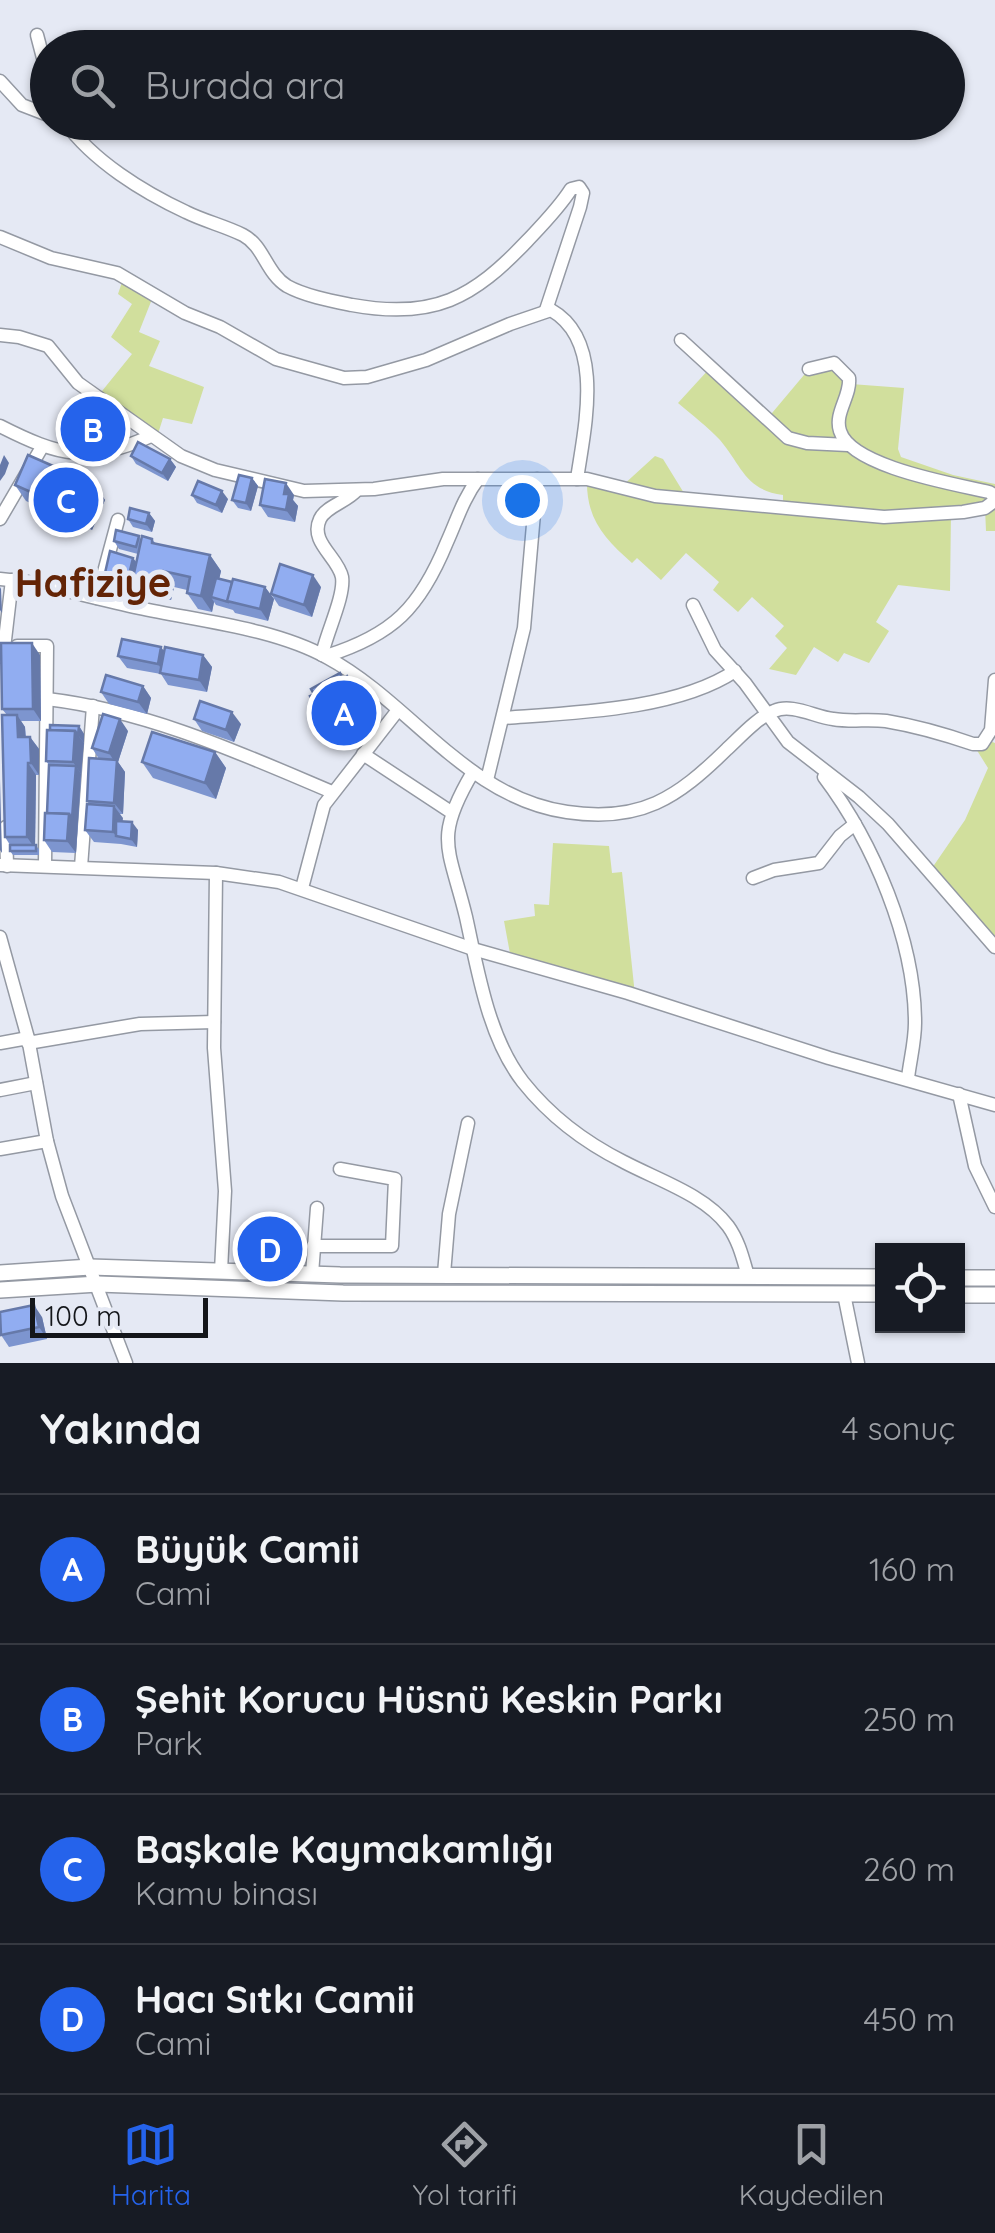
<!DOCTYPE html>
<html lang="tr">
<head>
<meta charset="utf-8">
<style>
	body { margin:0; font-family:Quicksand,sans-serif; background:#242831; color:#f1f3f6 }
	.controls { position:absolute; right:30px; bottom:30px; display:grid; overflow:hidden; border-radius:0px; box-shadow:0 2px 8px #0004 }
	.controls button { width:90px; height:90px; display:grid; place-items:center; padding:0; border:0; border-bottom:2px solid #363941; background:#171b24; color:#f1f3f6; font:50px sans-serif }
	.scale { position:absolute; left:30px; bottom:25px; width:178px; box-sizing:border-box; padding-left:10px; border:5px solid #14161a; border-top:0; font-size:28px; line-height:35px; white-space:nowrap; color:#14161a; -webkit-text-stroke:8px #e5e9f4; paint-order:stroke }
	.you { position:absolute; left:522px; top:500px; width:35px; height:35px; margin:-25px; border:8px solid #fff; border-radius:50%; background:#1a73e8; box-shadow:0 0 0 15px #1a73e833 }
	.badge { display:grid; place-items:center; width:65px; height:65px; border-radius:50%; background:#2563eb; color:#fff; font-size:32px; font-weight:700 }
	.pin { position:absolute; translate:-50% -50%; border:5px solid #fff; box-shadow:0 2px 10px #0006 }
	.list { margin:0; padding:0; list-style:none }
	h2 { display:flex; justify-content:space-between; align-items:center; height:130px; margin:0; padding:0 40px; font-size:42px }
	h2 small { font-size:32px; font-weight:400; color:#9ea1a6 }
	.list li { display:grid; grid-template-columns:65px 1fr auto; gap:30px; align-items:center; box-sizing:border-box; height:150px; padding:0 40px; border-top:2px solid #363941 }
	.list b { display:block; font-size:38px; white-space:nowrap }
	.list p { margin:0; font-size:32px; white-space:nowrap; color:#9ea1a6 }
	.list em { font-size:32px; font-style:normal; color:#9ea1a6 }
	.icon { flex:none; width:55px; height:55px; fill:none; stroke:currentColor; stroke-width:2; stroke-linecap:round; stroke-linejoin:round }
	.map { position:relative; flex:none; width:995px; height:1363px; overflow:hidden }
	.search { position:absolute; background:#171b24; box-shadow:0 2px 8px #0004; left:30px; right:30px; top:30px; height:110px; display:flex; align-items:center; gap:25px; box-sizing:border-box; padding:0 35px; border-radius:55px; color:#9ea1a6; font-size:38px }
	.sheet { height:730px; background:#171b24 }
	nav { display:flex; justify-content:space-around; align-items:center; box-sizing:border-box; height:140px; border-top:2px solid #363941; background:#171b24; font-size:28px; color:#9ea1a6 }
	nav a { display:grid; justify-items:center; gap:5px }
	nav .on { color:#2563eb }
	.map>svg:first-child { display:block }
	.green { fill:#d1df9d }
	.lines { fill:none; stroke-linecap:round; stroke-linejoin:round }
	.minor-casing { stroke:#9499a3; stroke-width:15 }
	.major-casing { stroke:#9499a3; stroke-width:18 }
	.minor { stroke:#fff; stroke-width:12 }
	.major { stroke:#fff; stroke-width:15 }
	.wall { fill:#7d95cf }
	.shaded-wall { fill:#6679a9 }
	.building { fill:#91adf1; stroke:#6679a9; stroke-width:2.5 }
	.labels { text-anchor:middle; stroke-width:10; stroke-linejoin:round; paint-order:stroke }
	.district-label { font-size:40px; font-weight:bold; fill:#632406; stroke:#e5e9f4 }
</style>
</head>
<body>
<div class="map">
<svg width="995" height="1363" viewBox="0 0 995 1363">
	<rect width="100%" height="100%" fill="#e5e9f4"/>
	<g class="green">
		<path d="M 124,276 L 154,294 L 139,332 L 160,341 L 149,366 L 204,387 L 192,424 L 163,418 L 156,440 L 98,396 L 132,354 L 111,337 L 132,304 L 118,294 Z"/>
		<path d="M 825,363 L 851,384 L 904,388 L 898,449 L 901,457 L 953,475 L 995,484 L 995,531 L 986,531 L 985,508 L 951,513 L 950,591 L 898,585 L 876,622 L 889,631 L 869,663 L 844,653 L 838,662 L 814,647 L 796,675 L 769,669 L 787,648 L 775,636 L 784,626 L 752,597 L 738,612 L 713,590 L 719,582 L 686,553 L 661,580 L 637,558 L 632,563 C 604,538 586,519 587,479 L 621,487 L 655,456 L 663,459 L 687,498 L 783,508 L 783,495 C 745,490 742,466 720,440 C 708,427 692,415 678,403 L 710,368 L 767,419 L 809,369 Z"/>
		<path d="M 92,407 L 123,433 L 125,441 L 91,450 L 59,446 L 74,412 Z"/>
		<path d="M 987,740 L 995,743 L 995,947 L 930,871 L 965,820 L 988,768 L 973,744 Z"/>
		<path d="M 553,843 L 609,846 L 612,873 L 622,872 L 635,995 L 511,959 L 504,921 L 535,916 L 534,904 L 549,905 Z"/>
	</g>
	<g class="lines">
		<defs>
			<g id="minor">
				<path d="M 37,35 L 48,77"/>
				<path d="M 0,81 L 22,105 L 48,115"/>
				<path d="M 65,122 C 93,161 143,192 186,212 C 204,221 225,226 243,235 C 264,246 266,273 287,286 C 305,296 332,301 352,305 C 434,320 473,298 527,241 C 543,224 559,208 571,189 L 579,187 L 583,193 L 580,207 L 546,310"/>
				<path d="M 0,237 L 51,258 L 117,273 L 185,313 L 220,327 L 276,359 L 344,378 L 367,377 L 426,360 L 510,324 L 551,310 C 606,341 584,430 577,479"/>
				<path d="M 0,335 L 19,337 L 48,346 L 78,383 L 181,456 L 215,470 L 304,491 L 374,489 L 443,479 L 587,479 L 655,496 L 884,517 L 963,512 L 985,508 L 993,502 L 994,495 L 989,492 C 955,484 851,467 840,431 C 834,413 851,396 849,378 L 834,363 L 809,369"/>
				<path d="M 681,340 L 788,438 L 807,443 L 848,445"/>
				<path d="M 0,426 C 59,456 89,464 151,436"/>
				<path d="M 0,519 L 42,447"/>
				<path d="M 0,579 L 28,582 C 65,590 102,600 139,608 C 199,621 274,628 328,658 C 411,703 467,798 567,812 C 641,823 677,798 727,749 C 741,736 757,718 774,711 C 792,703 815,717 833,719 C 850,722 868,719 886,721 C 916,726 944,734 973,744 L 982,744 L 991,730 L 995,680"/>
				<path d="M 97,598 L 118,520"/>
				<path d="M 693,605 L 715,650 L 745,683 L 788,742 L 859,797 L 888,824 L 995,947"/>
				<path d="M 17,646 L 47,646 L 45,866"/>
				<path d="M 322,655 C 326,634 345,596 342,577 C 338,557 309,542 320,519 C 326,506 347,502 357,490"/>
				<path d="M 326,656 C 393,635 420,608 447,542 C 457,520 463,499 478,479"/>
				<path d="M 3,657 L 12,580"/>
				<path d="M 47,699 C 148,711 240,753 332,792"/>
				<path d="M 503,718 C 572,713 677,710 735,671"/>
				<path d="M 363,754 L 451,812"/>
				<path d="M 473,772 C 433,839 449,847 466,917 C 478,971 488,1037 523,1082 C 550,1116 586,1143 624,1162 C 658,1180 705,1195 728,1226 C 739,1241 743,1259 748,1276"/>
				<path d="M 824,777 C 873,842 915,940 915,1023 C 915,1042 910,1060 908,1078"/>
				<path d="M 487,780 L 524,628 L 537,479"/>
				<path d="M 6,827 L 7,866"/>
				<path d="M 0,865 L 216,873 L 279,882 L 473,949 L 628,993 L 829,1058 L 995,1105"/>
				<path d="M 81,867 L 93,706"/>
				<path d="M 216,873 L 214,1048 L 225,1191 L 221,1271"/>
				<path d="M 753,878 L 774,870 L 819,863 L 840,836 L 855,824"/>
				<path d="M 302,888 L 324,805 L 398,710"/>
				<path d="M 0,937 L 28,1038 L 47,1141 L 62,1196 L 126,1363"/>
				<path d="M 0,1043 L 28,1038"/>
				<path d="M 28,1043 L 140,1024 L 214,1022"/>
				<path d="M 0,1090 L 36,1083"/>
				<path d="M 959,1094 L 975,1166 L 995,1207"/>
				<path d="M 0,1149 L 47,1141"/>
				<path d="M 313,1246 L 392,1246 L 395,1179 L 340,1169"/>
				<path d="M 312,1274 L 317,1208"/>
				<path d="M 444,1274 L 449,1214 L 468,1123"/>
				<path d="M 844,1294 L 858,1363"/>
			</g>
			<g id="major">
				<path d="M 0,1273 L 90,1267 L 340,1275 L 882,1277"/>
				<path d="M 958,1278 L 995,1278"/>
				<path d="M 0,1290 L 98,1284 L 343,1293 L 882,1294"/>
				<path d="M 958,1295 L 995,1295"/>
			</g>
		</defs>
		<use href="#minor" class="minor-casing"/>
		<use href="#major" class="major-casing"/>
		<use href="#minor" class="minor"/>
		<use href="#major" class="major"/>
	</g>
	<g class="wall">
		<path d="M 131,456 L 170,459 L 176,467 L 168,481 L 136,464 Z"/>
		<path d="M 252,478 L 258,486 L 251,511 L 238,508 L 232,500 Z"/>
		<path d="M 94,484 L 105,500 L 92,530 L 26,501 L 15,485 Z"/>
		<path d="M 192,495 L 228,499 L 222,513 L 197,503 Z"/>
		<path d="M 294,495 L 293,500 L 298,506 L 295,522 L 268,517 L 260,505 Z"/>
		<path d="M 149,513 L 155,521 L 152,532 L 133,527 L 128,519 Z"/>
		<path d="M 139,536 L 141,540 L 152,539 L 156,544 L 210,555 L 221,571 L 219,579 L 265,587 L 274,599 L 268,621 L 235,613 L 233,610 L 216,605 L 214,602 L 212,612 L 198,609 L 187,593 L 187,590 L 174,587 L 171,600 L 144,594 L 135,581 L 133,587 L 110,581 L 105,573 L 133,558 L 136,562 L 138,554 L 119,549 L 114,541 Z"/>
		<path d="M 321,587 L 312,617 L 279,606 L 271,594 Z"/>
		<path d="M 40,655 L 41,721 L 21,721 L 25,727 L 26,737 L 30,737 L 39,749 L 39,775 L 36,775 L 35,845 L 39,849 L 39,855 L 13,855 L 10,851 L 10,845 L 5,837 L 7,715 L 2,709 Z"/>
		<path d="M 203,655 L 212,667 L 207,692 L 168,685 L 161,674 L 127,668 L 118,656 Z"/>
		<path d="M 347,676 L 369,712 L 364,714 L 369,723 L 344,736 L 335,728 L 331,730 L 320,714 L 343,678 Z"/>
		<path d="M 143,686 L 151,698 L 147,714 L 109,704 L 101,692 Z"/>
		<path d="M 194,719 L 241,724 L 234,742 L 202,731 Z"/>
		<path d="M 79,726 L 84,734 L 76,853 L 52,852 L 44,840 L 47,813 L 49,765 L 46,761 Z"/>
		<path d="M 128,731 L 118,762 L 125,772 L 123,814 L 120,814 L 122,821 L 138,830 L 137,847 L 121,844 L 94,842 L 85,830 L 90,805 L 87,801 L 99,759 L 92,748 Z"/>
		<path d="M 215,752 L 226,768 L 216,799 L 153,778 L 142,762 Z"/>
		<path d="M 42,1317 L 47,1339 L 9,1347 L 1,1335 Z"/>
	</g>
	<g class="shaded-wall">
		<path d="M 4,455 L 9,463 L 5,474 L 0,481 L 0,465 Z"/>
		<path d="M 170,459 L 176,467 L 168,481 L 162,473 Z"/>
		<path d="M 252,478 L 258,486 L 251,511 L 246,503 Z"/>
		<path d="M 286,483 L 294,495 L 293,500 L 298,506 L 295,522 L 286,510 L 284,494 Z"/>
		<path d="M 94,484 L 105,500 L 92,530 L 80,514 Z"/>
		<path d="M 222,491 L 228,499 L 222,513 L 216,505 Z"/>
		<path d="M 149,513 L 155,521 L 152,532 L 146,524 Z"/>
		<path d="M 210,555 L 221,571 L 215,598 L 211,597 L 214,602 L 212,612 L 201,596 Z"/>
		<path d="M 133,558 L 139,566 L 133,578 L 135,581 L 133,587 L 128,579 Z"/>
		<path d="M 163,571 L 174,587 L 171,600 L 160,584 Z"/>
		<path d="M 313,575 L 321,587 L 312,617 L 304,605 Z"/>
		<path d="M 0,587 L 1,589 L 2,613 L 0,610 Z"/>
		<path d="M 265,587 L 274,599 L 268,621 L 260,609 Z"/>
		<path d="M 32,643 L 40,655 L 41,721 L 33,709 Z"/>
		<path d="M 161,647 L 170,659 L 166,676 L 158,664 Z"/>
		<path d="M 203,655 L 212,667 L 207,692 L 199,680 Z"/>
		<path d="M 347,676 L 358,692 L 369,712 L 358,696 Z"/>
		<path d="M 143,686 L 151,698 L 147,714 L 138,702 Z"/>
		<path d="M 232,712 L 241,724 L 234,742 L 226,730 Z"/>
		<path d="M 17,715 L 25,727 L 26,749 L 18,737 Z"/>
		<path d="M 120,719 L 128,731 L 118,762 L 125,772 L 123,814 L 114,803 L 116,764 L 109,753 Z"/>
		<path d="M 79,726 L 84,734 L 84,743 L 78,735 Z"/>
		<path d="M 75,731 L 84,743 L 81,774 L 73,762 Z"/>
		<path d="M 30,737 L 39,749 L 39,775 L 31,763 Z"/>
		<path d="M 215,752 L 226,768 L 216,799 L 205,783 Z"/>
		<path d="M 28,763 L 36,775 L 35,849 L 27,837 Z"/>
		<path d="M 76,766 L 81,774 L 76,853 L 67,841 Z"/>
		<path d="M 0,779 L 1,819 L 2,853 L 0,850 Z"/>
		<path d="M 114,806 L 123,818 L 121,837 L 116,836 L 113,832 Z"/>
		<path d="M 132,822 L 138,830 L 137,847 L 131,839 Z"/>
		<path d="M 34,1305 L 42,1317 L 47,1339 L 39,1327 Z"/>
	</g>
	<g class="building">
		<path d="M 138,442 L 170,459 L 162,473 L 131,456 Z"/>
		<path d="M 28,455 L 94,484 L 80,514 L 15,485 Z"/>
		<path d="M 239,475 L 252,478 L 246,503 L 232,500 Z"/>
		<path d="M 265,479 L 286,483 L 284,494 L 289,494 L 286,510 L 260,505 Z"/>
		<path d="M 198,481 L 222,491 L 216,505 L 192,495 Z"/>
		<path d="M 130,508 L 149,513 L 146,524 L 128,519 Z"/>
		<path d="M 116,530 L 139,536 L 136,547 L 114,541 Z"/>
		<path d="M 142,536 L 152,539 L 152,543 L 210,555 L 201,596 L 187,593 L 190,577 L 163,571 L 160,584 L 133,578 Z"/>
		<path d="M 110,551 L 133,558 L 128,579 L 105,573 Z"/>
		<path d="M 280,564 L 313,575 L 304,605 L 271,594 Z"/>
		<path d="M 216,578 L 232,582 L 228,602 L 211,597 Z"/>
		<path d="M 233,579 L 265,587 L 260,609 L 227,601 Z"/>
		<path d="M 122,639 L 161,647 L 158,664 L 118,656 Z"/>
		<path d="M 1,643 L 32,643 L 33,709 L 2,709 Z"/>
		<path d="M 165,647 L 203,655 L 199,680 L 160,673 Z"/>
		<path d="M 340,673 L 343,679 L 347,676 L 358,696 L 353,698 L 358,707 L 333,720 L 323,712 L 320,714 L 310,696 L 314,694 L 311,689 Z"/>
		<path d="M 106,675 L 143,686 L 138,702 L 101,692 Z"/>
		<path d="M 200,701 L 232,712 L 226,730 L 194,719 Z"/>
		<path d="M 103,714 L 120,719 L 109,753 L 92,748 Z"/>
		<path d="M 2,715 L 17,715 L 18,737 L 30,737 L 31,763 L 28,763 L 27,837 L 5,837 Z"/>
		<path d="M 50,725 L 79,726 L 78,735 L 75,731 L 50,730 Z"/>
		<path d="M 47,730 L 75,731 L 73,762 L 46,761 Z"/>
		<path d="M 152,732 L 215,752 L 205,783 L 142,762 Z"/>
		<path d="M 89,758 L 117,760 L 114,803 L 87,801 Z"/>
		<path d="M 49,765 L 76,766 L 72,818 L 69,814 L 47,813 Z"/>
		<path d="M 87,804 L 114,806 L 113,832 L 85,830 Z"/>
		<path d="M 45,813 L 69,814 L 67,841 L 44,840 Z"/>
		<path d="M 116,821 L 132,822 L 131,839 L 116,836 Z"/>
		<rect x="10" y="845" width="26" height="6"/>
		<path d="M 34,1305 L 39,1327 L 1,1335 L 0,1312 Z"/>
	</g>
	<g class="labels">
		<g class="district-label">
			<text x="93" y="597">Hafiziye</text>
		</g>
	</g>
</svg>
<div class="controls">
<button><svg class="icon" aria-label="locate" viewBox="0 0 24 24"><circle cx="12" cy="12" r="6"/><path d="M12 2v4M12 18v4M2 12h4M18 12h4"/></svg></button>
</div>
<div class="scale">100 m</div>
<div class="you"></div>
<div class="pin badge" style="left:344px;top:713px">A</div>
<div class="pin badge" style="left:93px;top:429px">B</div>
<div class="pin badge" style="left:66px;top:500px">C</div>
<div class="pin badge" style="left:270px;top:1249px">D</div>
<div class="search"><svg class="icon" aria-label="search" viewBox="0 0 24 24"><circle cx="10" cy="10" r="6"/><path d="M15 15l6 6"/></svg>Burada ara</div>
</div>
<section class="sheet">
<h2>Yakında<small>4 sonuç</small></h2>
<ul class="list">
<li><span class="badge">A</span><div><b>Büyük Camii</b><p>Cami</p></div><em>160 m</em></li>
<li><span class="badge">B</span><div><b>Şehit Korucu Hüsnü Keskin Parkı</b><p>Park</p></div><em>250 m</em></li>
<li><span class="badge">C</span><div><b>Başkale Kaymakamlığı</b><p>Kamu binası</p></div><em>260 m</em></li>
<li><span class="badge">D</span><div><b>Hacı Sıtkı Camii</b><p>Cami</p></div><em>450 m</em></li>
</ul>
</section>
<nav>
<a class="on"><svg class="icon" aria-label="map" viewBox="0 0 24 24"><path d="M3 6l6-2 6 2 6-2v14l-6 2-6-2-6 2zM9 4v14M15 6v14"/></svg>Harita</a>
<a><svg class="icon" aria-label="directions" viewBox="0 0 24 24"><path d="M12 3l9 9-9 9-9-9zM9 14v-3h6M13 9l2 2-2 2"/></svg>Yol tarifi</a>
<a><svg class="icon" aria-label="saved" viewBox="0 0 24 24"><path d="M7 4h10v16l-5-4-5 4z"/></svg>Kaydedilen</a>
</nav>
</body>
</html>
